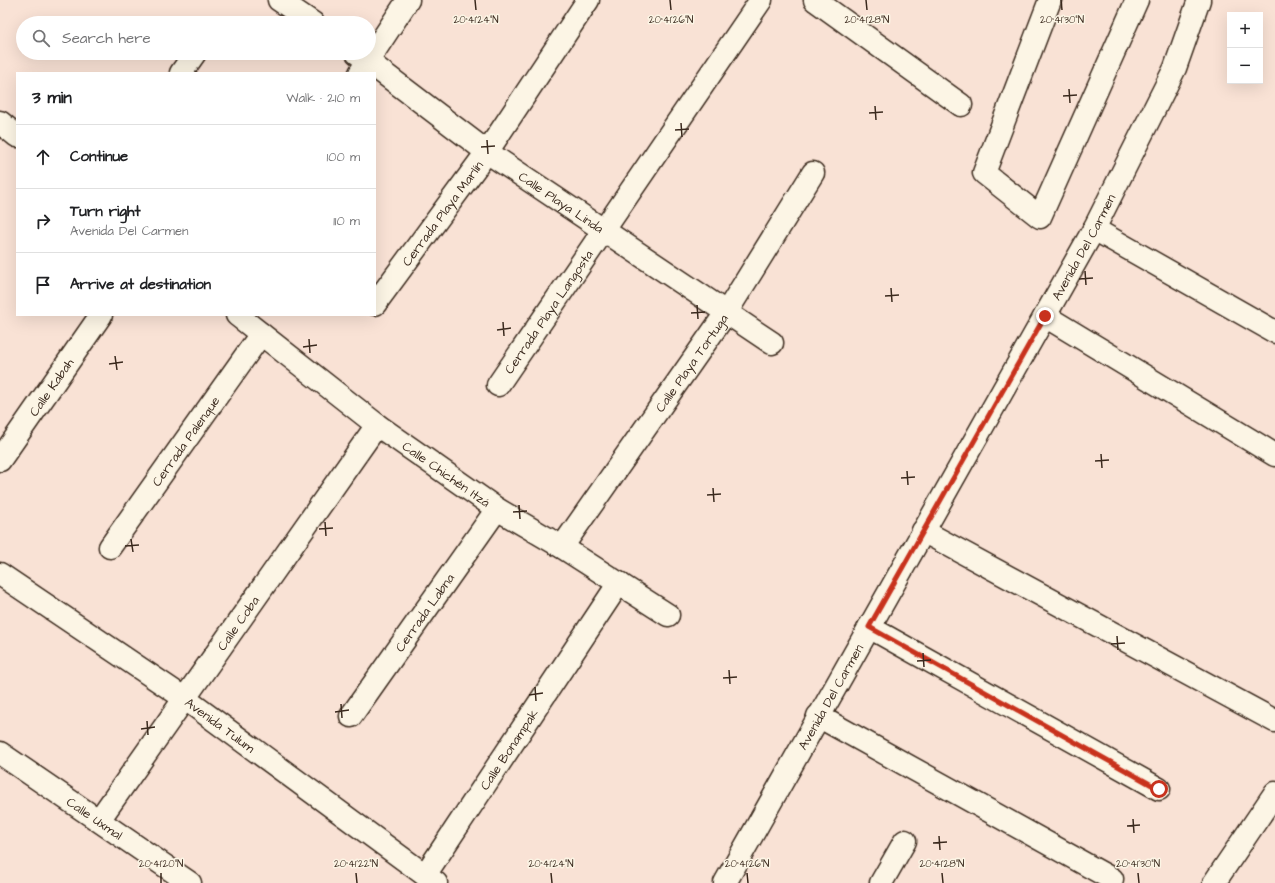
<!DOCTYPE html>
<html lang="en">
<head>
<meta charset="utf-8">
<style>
	body { margin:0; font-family:"Architects Daughter",sans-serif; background:#f6f6f6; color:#202124 }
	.controls { position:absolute; right:12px; top:12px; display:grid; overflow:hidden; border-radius:0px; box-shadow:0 4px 16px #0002 }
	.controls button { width:36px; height:36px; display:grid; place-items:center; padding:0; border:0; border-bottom:1px solid #e0e0e0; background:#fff; color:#202124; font:20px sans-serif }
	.stop { position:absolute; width:12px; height:12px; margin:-9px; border:3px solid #c8321e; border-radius:50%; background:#fff }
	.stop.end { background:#c8321e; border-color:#fff; box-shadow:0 1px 4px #0008 }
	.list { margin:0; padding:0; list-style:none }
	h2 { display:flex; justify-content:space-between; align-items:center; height:52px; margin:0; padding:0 16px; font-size:17px }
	h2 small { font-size:13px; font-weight:400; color:#757577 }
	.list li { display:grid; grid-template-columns:26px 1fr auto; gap:12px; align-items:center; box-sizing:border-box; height:64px; padding:0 16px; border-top:1px solid #e0e0e0 }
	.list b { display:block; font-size:15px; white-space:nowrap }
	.list p { margin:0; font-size:13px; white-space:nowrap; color:#757577 }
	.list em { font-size:13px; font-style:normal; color:#757577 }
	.icon { flex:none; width:22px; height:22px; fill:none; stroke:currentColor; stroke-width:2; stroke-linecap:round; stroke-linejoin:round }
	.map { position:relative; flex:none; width:1275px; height:883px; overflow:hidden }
	.search { position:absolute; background:#fff; box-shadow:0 4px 16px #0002; left:16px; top:16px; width:360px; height:44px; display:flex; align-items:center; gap:10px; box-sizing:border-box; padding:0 14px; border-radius:22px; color:#757577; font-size:15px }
	.panel { position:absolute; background:#fff; box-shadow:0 4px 16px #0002; left:16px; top:72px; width:360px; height:244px; border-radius:0px }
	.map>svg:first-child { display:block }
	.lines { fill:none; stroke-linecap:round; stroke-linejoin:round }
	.street-casing { stroke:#3b2a1e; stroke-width:25 }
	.secondary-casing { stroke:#3b2a1e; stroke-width:25 }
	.street { stroke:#fcf5e5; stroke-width:22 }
	.secondary { stroke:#fcf5e5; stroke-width:22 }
	.route { stroke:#c8321e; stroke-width:5 }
	.ticks { fill:none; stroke:#3b2a1e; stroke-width:1.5 }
	.labels { text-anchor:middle; stroke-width:3; stroke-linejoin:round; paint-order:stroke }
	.street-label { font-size:13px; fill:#3b2a1e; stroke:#fcf5e5 }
	.ticks-label { font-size:10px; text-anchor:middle; fill:#3b2a1e; stroke:#fcf5e5; stroke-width:3; stroke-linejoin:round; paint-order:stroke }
</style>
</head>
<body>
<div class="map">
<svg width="1275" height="883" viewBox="0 0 1275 883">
	<rect width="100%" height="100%" fill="#f9e2d5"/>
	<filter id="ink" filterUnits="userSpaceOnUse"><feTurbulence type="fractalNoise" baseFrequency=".025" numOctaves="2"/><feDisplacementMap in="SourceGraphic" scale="8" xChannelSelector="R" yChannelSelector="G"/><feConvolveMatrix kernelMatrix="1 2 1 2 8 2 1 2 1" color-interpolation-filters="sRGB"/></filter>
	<g filter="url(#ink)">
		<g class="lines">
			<defs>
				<g id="street">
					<path d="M 279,0 L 313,23"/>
					<path d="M 815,0 L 961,105"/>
					<path d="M 1050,0 L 984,173 L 1040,217 L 1137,0"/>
					<path id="s1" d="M 357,53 L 487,152 L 772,343"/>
					<path d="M 181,73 L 195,53"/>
					<path d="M 360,73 L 408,0"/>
					<path d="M 1094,229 L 1275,332"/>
					<path id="s2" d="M 375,304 L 487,152 L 588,0"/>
					<path d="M 1045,316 L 1275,455"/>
					<path id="s3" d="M 498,385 L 761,0"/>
					<path id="s4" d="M 0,460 L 101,315"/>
					<path d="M 923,531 L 1275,721"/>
					<path id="s5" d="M 110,547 L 261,334"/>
					<path id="s6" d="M 562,547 L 726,313 L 813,173"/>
					<path id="s7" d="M 0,574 L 184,698 L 436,883"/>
					<path d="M 869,627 L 1159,789"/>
					<path id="s8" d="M 351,716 L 497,509"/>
					<path d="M 818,716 L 1112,879"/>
					<path id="s9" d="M 0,753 L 190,883"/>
					<path id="s10" d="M 99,820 L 377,425"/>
					<path id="s11" d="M 425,875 L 619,583"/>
					<path d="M 881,883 L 905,841"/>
					<path d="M 1214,883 L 1275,793"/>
				</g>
				<g id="secondary">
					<path d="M 0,122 L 17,136"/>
					<path id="s12" d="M 237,315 L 377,425 L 497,509 L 562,547 L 668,615"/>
					<path id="s13" d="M 725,883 L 1094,229 L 1175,68 L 1199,0"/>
				</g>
			</defs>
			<use href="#street" class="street-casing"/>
			<use href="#secondary" class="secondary-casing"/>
			<use href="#street" class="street"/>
			<use href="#secondary" class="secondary"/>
		</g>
	</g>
	<g class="lines" filter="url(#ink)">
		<path class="route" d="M 1045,316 L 869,627 L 1159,789"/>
	</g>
	<path class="ticks" d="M 475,0 L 476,10M 670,0 L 671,10M 866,0 L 867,10M 1061,0 L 1062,10M 1069,89 L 1070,103M 1063,96 L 1077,95M 875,106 L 876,120M 869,113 L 883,112M 681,123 L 682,137M 675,130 L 689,129M 487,140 L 488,154M 481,147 L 495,146M 1085,271 L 1086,285M 1079,279 L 1093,278M 891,288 L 892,302M 885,296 L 899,295M 697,305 L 698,319M 691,313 L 705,312M 503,322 L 504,336M 497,330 L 511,328M 309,339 L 310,353M 303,347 L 317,345M 115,356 L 117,370M 109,364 L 123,362M 1101,454 L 1102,468M 1095,461 L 1109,460M 907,471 L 908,485M 901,478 L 915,477M 713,488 L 714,502M 707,495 L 721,494M 519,505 L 520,519M 513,512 L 527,511M 325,522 L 326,536M 319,529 L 333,528M 131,539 L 133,552M 125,546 L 139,545M 1117,636 L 1118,650M 1111,644 L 1125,643M 923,653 L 924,667M 917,661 L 931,660M 729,670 L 730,684M 723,678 L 737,677M 535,687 L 536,701M 529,695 L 543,693M 341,704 L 342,718M 335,712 L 349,710M 147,721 L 148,735M 141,729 L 155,727M 1133,819 L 1134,833M 1127,826 L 1140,825M 939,836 L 940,850M 933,843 L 947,842M 161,873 L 161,883M 356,873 L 357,883M 551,873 L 552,883M 747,873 L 748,883M 942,873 L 943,883M 1138,873 L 1139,883"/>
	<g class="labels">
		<g class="street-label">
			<text dy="5" stroke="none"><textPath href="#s1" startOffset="253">Calle Playa Linda</textPath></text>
			<text dy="5" stroke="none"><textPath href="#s2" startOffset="113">Cerrada Playa Marlín</textPath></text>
			<text dy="5" stroke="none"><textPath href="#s13" startOffset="730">Avenida Del Carmen</textPath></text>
			<text dy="5" stroke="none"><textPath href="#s3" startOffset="89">Cerrada Playa Langosta</textPath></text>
			<text dy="5" stroke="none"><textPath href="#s6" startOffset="225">Calle Playa Tortuga</textPath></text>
			<text dy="5" stroke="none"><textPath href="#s4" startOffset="89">Calle Kabah</textPath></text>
			<text dy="5" stroke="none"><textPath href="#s5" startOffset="130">Cerrada Palenque</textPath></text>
			<text dy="5" stroke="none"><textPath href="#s12" startOffset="263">Calle Chichén Itzá</textPath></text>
			<text dy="5" stroke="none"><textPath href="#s8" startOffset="127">Cerrada Labna</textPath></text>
			<text dy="5" stroke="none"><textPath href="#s10" startOffset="241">Calle Coba</textPath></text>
			<text dy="5" stroke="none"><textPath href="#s13" startOffset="214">Avenida Del Carmen</textPath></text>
			<text dy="5" stroke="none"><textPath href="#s7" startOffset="267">Avenida Tulum</textPath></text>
			<text dy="5" stroke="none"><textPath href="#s11" startOffset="151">Calle Bonampak</textPath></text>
			<text dy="5" stroke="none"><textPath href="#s9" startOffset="115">Calle Uxmal</textPath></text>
		</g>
	</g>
	<g class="ticks-label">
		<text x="476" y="23">20°41'24"N</text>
		<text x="671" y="23">20°41'26"N</text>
		<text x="867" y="23">20°41'28"N</text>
		<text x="1062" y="23">20°41'30"N</text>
		<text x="161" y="867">20°41'20"N</text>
		<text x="356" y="867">20°41'22"N</text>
		<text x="551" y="867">20°41'24"N</text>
		<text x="747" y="867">20°41'26"N</text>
		<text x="942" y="867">20°41'28"N</text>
		<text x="1138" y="867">20°41'30"N</text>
	</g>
</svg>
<div class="controls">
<button>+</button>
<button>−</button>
</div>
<div class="stop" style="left:1159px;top:789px"></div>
<div class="stop end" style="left:1045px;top:316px"></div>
<div class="search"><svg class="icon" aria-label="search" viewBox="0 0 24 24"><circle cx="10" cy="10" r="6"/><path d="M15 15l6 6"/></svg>Search here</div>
<section class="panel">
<h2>3 min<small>Walk · 210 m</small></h2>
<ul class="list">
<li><svg class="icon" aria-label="ahead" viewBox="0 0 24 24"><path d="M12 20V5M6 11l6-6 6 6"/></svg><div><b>Continue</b></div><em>100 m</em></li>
<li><svg class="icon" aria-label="right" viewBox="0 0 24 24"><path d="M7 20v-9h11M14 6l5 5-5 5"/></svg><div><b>Turn right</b><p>Avenida Del Carmen</p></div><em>110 m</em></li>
<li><svg class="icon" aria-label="arrive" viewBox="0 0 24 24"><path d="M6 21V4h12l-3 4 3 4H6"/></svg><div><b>Arrive at destination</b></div></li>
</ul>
</section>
</div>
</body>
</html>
